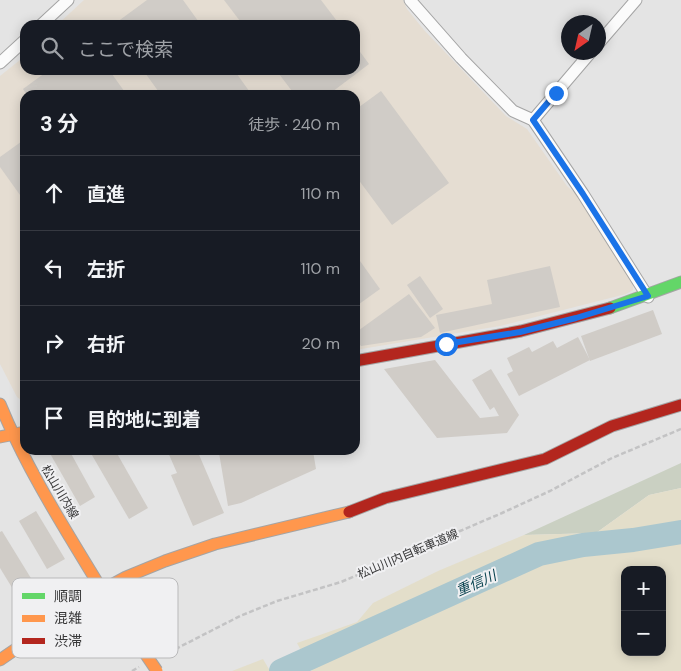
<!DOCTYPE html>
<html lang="ja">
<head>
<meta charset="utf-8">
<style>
	body { margin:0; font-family:"DM Sans","Noto Sans JP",sans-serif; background:#20242c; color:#f1f3f6 }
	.controls { position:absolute; right:15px; bottom:15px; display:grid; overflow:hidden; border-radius:10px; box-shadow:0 2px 12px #0003 }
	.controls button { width:45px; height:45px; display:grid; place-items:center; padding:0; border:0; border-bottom:1px solid #363941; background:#171b24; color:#f1f3f6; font:25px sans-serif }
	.compass { position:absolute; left:561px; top:15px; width:45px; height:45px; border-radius:50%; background:#171b24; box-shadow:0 2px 12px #0003; rotate:214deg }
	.stop { position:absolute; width:15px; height:15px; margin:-11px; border:4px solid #1a73e8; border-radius:50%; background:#fff }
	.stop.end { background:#1a73e8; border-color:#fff; box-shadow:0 1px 5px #0008 }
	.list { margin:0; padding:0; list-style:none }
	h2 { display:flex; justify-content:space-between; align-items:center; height:65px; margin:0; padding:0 20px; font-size:21px }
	h2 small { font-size:16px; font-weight:400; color:#9ea1a6 }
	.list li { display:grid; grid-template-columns:32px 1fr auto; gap:15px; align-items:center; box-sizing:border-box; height:75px; padding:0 20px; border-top:1px solid #363941 }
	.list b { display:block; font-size:19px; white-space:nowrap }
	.list em { font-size:16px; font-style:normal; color:#9ea1a6 }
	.icon { flex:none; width:28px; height:28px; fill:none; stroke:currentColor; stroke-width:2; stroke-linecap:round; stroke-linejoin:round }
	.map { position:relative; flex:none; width:681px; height:671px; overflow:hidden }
	.search { position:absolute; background:#171b24; box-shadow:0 2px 12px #0003; left:20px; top:20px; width:340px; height:55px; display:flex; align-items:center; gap:12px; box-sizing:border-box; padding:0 18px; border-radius:15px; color:#9ea1a6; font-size:19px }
	.panel { position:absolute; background:#171b24; box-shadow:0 2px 12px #0003; left:20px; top:90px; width:340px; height:365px; border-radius:15px }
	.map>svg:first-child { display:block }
	.industrial { fill:#e5ddd2 }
	.green { fill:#cad0c2 }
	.sand { fill:#e3deca; fill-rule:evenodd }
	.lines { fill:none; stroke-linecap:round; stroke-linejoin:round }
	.river { stroke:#abc7ce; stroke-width:24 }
	.building { fill:#d0ccc7 }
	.street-casing { stroke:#a4a4a4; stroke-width:13 }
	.fast-casing { stroke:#a4a4a4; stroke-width:13 }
	.slow-casing { stroke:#a4a4a4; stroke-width:13 }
	.jam-casing { stroke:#a4a4a4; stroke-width:13 }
	.path { stroke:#c3c3c4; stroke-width:2.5; stroke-dasharray:5 2.5; stroke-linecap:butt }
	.street { stroke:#fbfbfb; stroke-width:11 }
	.fast { stroke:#63d668; stroke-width:11 }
	.slow { stroke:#ff974d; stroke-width:11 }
	.jam { stroke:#b3261e; stroke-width:11 }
	.slow-bridge-casing { stroke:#a4a4a4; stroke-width:13; stroke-linecap:butt }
	.slow-bridge { stroke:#ff974d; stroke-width:11 }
	.route { stroke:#1a73e8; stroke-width:6 }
	.labels { text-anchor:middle; stroke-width:4; stroke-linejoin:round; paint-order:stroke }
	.street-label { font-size:12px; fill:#383839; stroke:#f0f0f2 }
	.water-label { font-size:14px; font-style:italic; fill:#003d4a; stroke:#f0f0f2 }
	.key { fill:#f0f0f2; stroke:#b9b9ba; stroke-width:1 }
	.key-label { font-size:14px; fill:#383839 }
</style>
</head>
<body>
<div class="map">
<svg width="681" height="671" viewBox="0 0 681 671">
	<rect width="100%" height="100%" fill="#e4e4e4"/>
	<path class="industrial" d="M 84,0 L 403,0 L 407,9 L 424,30 L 506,116 L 527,129 L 567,186 L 579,197 L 633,284 L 633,290 L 626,294 L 500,326 L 355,350 L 355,95 L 25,95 L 25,403 L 17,397 L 0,364 L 0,76 L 25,56 L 25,70 L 355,70 L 355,25 L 57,25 Z"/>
	<path class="green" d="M 681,463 L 681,488 L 649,495 L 596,533 L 524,535 Z"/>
	<g class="sand">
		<path d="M 681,488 L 681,671 L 312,671 L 297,643 L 357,622 L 373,603 L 438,571 L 524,535 L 596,533 L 649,495 ZM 625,570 L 662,570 L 662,652 L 625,652 Z"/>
		<path d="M 263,659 L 270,671 L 232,671 Z"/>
	</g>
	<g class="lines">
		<path class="river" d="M 281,671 L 539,554 L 583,545 L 633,540 L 681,532"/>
	</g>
	<g class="building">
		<path d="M 147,0 L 183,0 L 201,25 L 113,25 Z"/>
		<path d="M 224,0 L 321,0 L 340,25 L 243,25 Z"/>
		<path d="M 355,45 L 369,64 L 328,95 L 295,95 L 276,70 L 355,70 Z"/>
		<path d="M 49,70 L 109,70 L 127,95 L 27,95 L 23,89 Z"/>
		<path d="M 143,70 L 234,70 L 252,95 L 161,95 Z"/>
		<path d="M 381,91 L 449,183 L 392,225 L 355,175 L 355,110 Z"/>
		<path d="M 25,139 L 25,202 L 0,167 L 0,157 Z"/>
		<path d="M 355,254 L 380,289 L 355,307 Z"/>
		<path d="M 550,266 L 560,307 L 440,333 L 436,315 L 492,304 L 487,280 Z"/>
		<path d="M 420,276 L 443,309 L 430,318 L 407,285 Z"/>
		<path d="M 409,294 L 435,328 L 421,337 L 361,346 L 355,339 L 355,333 Z"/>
		<path d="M 653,310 L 662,334 L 590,361 L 581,336 Z"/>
		<path d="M 578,337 L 590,360 L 519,396 L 507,374 L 513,371 L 507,358 L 529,347 L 532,352 L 553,341 L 557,348 Z"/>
		<path d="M 435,360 L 480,418 L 499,416 L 494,407 L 490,410 L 472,380 L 491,369 L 519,415 L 507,433 L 437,438 L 384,369 Z"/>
		<path d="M 48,450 L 69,450 L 95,497 L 80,506 Z"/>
		<path d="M 89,450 L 115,450 L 148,508 L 129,519 Z"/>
		<path d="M 167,450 L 197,450 L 224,513 L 193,526 L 171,475 L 177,473 Z"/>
		<path d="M 226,450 L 313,451 L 316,469 L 241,503 L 228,506 L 219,453 L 226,451 Z"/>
		<path d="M 36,511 L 65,559 L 47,569 L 19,521 Z"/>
		<path d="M 2,531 L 37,588 L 19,599 L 0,568 L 0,532 Z"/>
	</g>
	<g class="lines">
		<defs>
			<g id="street">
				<path d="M 410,0 L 461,58 L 513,111 L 533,120 L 583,194 L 648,297"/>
				<path d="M 41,25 L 68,0"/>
				<path d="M 598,44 L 636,0"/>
				<path d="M 0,63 L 25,40"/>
				<path d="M 533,120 L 591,52"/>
			</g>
			<path id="fast" d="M 610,308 L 681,282"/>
			<g id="slow">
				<path d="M 0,404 C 27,470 65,529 102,590"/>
				<path d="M 0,437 L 25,432"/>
				<path d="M 0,660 L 102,590 L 126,577 L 165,561 L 215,544 L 349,512"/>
			</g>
			<g id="jam">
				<path d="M 355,361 L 521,331 L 610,308"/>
				<path d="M 349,512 L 385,498 L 545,459 L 612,426 L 681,405"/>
			</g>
		</defs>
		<use href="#street" class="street-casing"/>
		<use href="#fast" class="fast-casing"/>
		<use href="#slow" class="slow-casing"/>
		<use href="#jam" class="jam-casing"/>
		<g class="path">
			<path d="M 162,656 L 240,616 L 277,601 L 341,582 L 502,513 L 550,491 L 612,458 L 681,429"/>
			<path d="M 132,671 L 139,667"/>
		</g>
		<use href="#street" class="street"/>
		<use href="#fast" class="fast"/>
		<use href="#slow" class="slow"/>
		<use href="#jam" class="jam"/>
		<defs>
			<path id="slow-bridge" d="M 102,590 L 157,671"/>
		</defs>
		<use href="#slow-bridge" class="slow-bridge-casing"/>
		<use href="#slow-bridge" class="slow-bridge"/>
	</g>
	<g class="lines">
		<path class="route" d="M 446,344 L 520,332 L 576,318 L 648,296 L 583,194 L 533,120 L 556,93"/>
	</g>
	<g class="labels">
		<g class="street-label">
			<text transform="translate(60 492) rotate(59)" y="4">松山川内線</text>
			<text transform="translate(408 554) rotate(-23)" y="4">松山川内自転車道線</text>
		</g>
		<g class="water-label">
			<text transform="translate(476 583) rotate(-24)" y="5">重信川</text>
		</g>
	</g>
	<rect x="12" y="578" width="166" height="80" rx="8" class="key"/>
	<rect x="22" y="593" width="23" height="6" fill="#63d668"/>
	<rect x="22" y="615" width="23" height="7" fill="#ff974d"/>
	<rect x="22" y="638" width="23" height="6" fill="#b3261e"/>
	<g class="key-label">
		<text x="54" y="601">順調</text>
		<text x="54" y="623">混雑</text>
		<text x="54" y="646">渋滞</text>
	</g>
</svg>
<div class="controls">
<button>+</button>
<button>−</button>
</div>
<svg class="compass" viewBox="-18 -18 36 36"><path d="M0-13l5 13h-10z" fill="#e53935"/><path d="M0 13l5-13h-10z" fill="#9ea1a6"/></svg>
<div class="stop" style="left:446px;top:344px"></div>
<div class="stop end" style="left:556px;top:93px"></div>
<div class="search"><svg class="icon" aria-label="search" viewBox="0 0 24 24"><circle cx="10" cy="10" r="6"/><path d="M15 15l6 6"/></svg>ここで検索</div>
<section class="panel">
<h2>3 分<small>徒歩 · 240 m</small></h2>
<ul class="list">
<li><svg class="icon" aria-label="ahead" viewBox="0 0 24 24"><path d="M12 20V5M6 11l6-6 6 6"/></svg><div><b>直進</b></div><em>110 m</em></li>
<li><svg class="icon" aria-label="left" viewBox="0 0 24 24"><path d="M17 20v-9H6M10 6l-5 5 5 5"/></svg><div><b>左折</b></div><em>110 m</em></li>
<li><svg class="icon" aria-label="right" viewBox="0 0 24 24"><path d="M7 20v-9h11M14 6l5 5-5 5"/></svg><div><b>右折</b></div><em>20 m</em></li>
<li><svg class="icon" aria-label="arrive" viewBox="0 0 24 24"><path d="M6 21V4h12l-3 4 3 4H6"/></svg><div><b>目的地に到着</b></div></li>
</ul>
</section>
</div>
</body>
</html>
